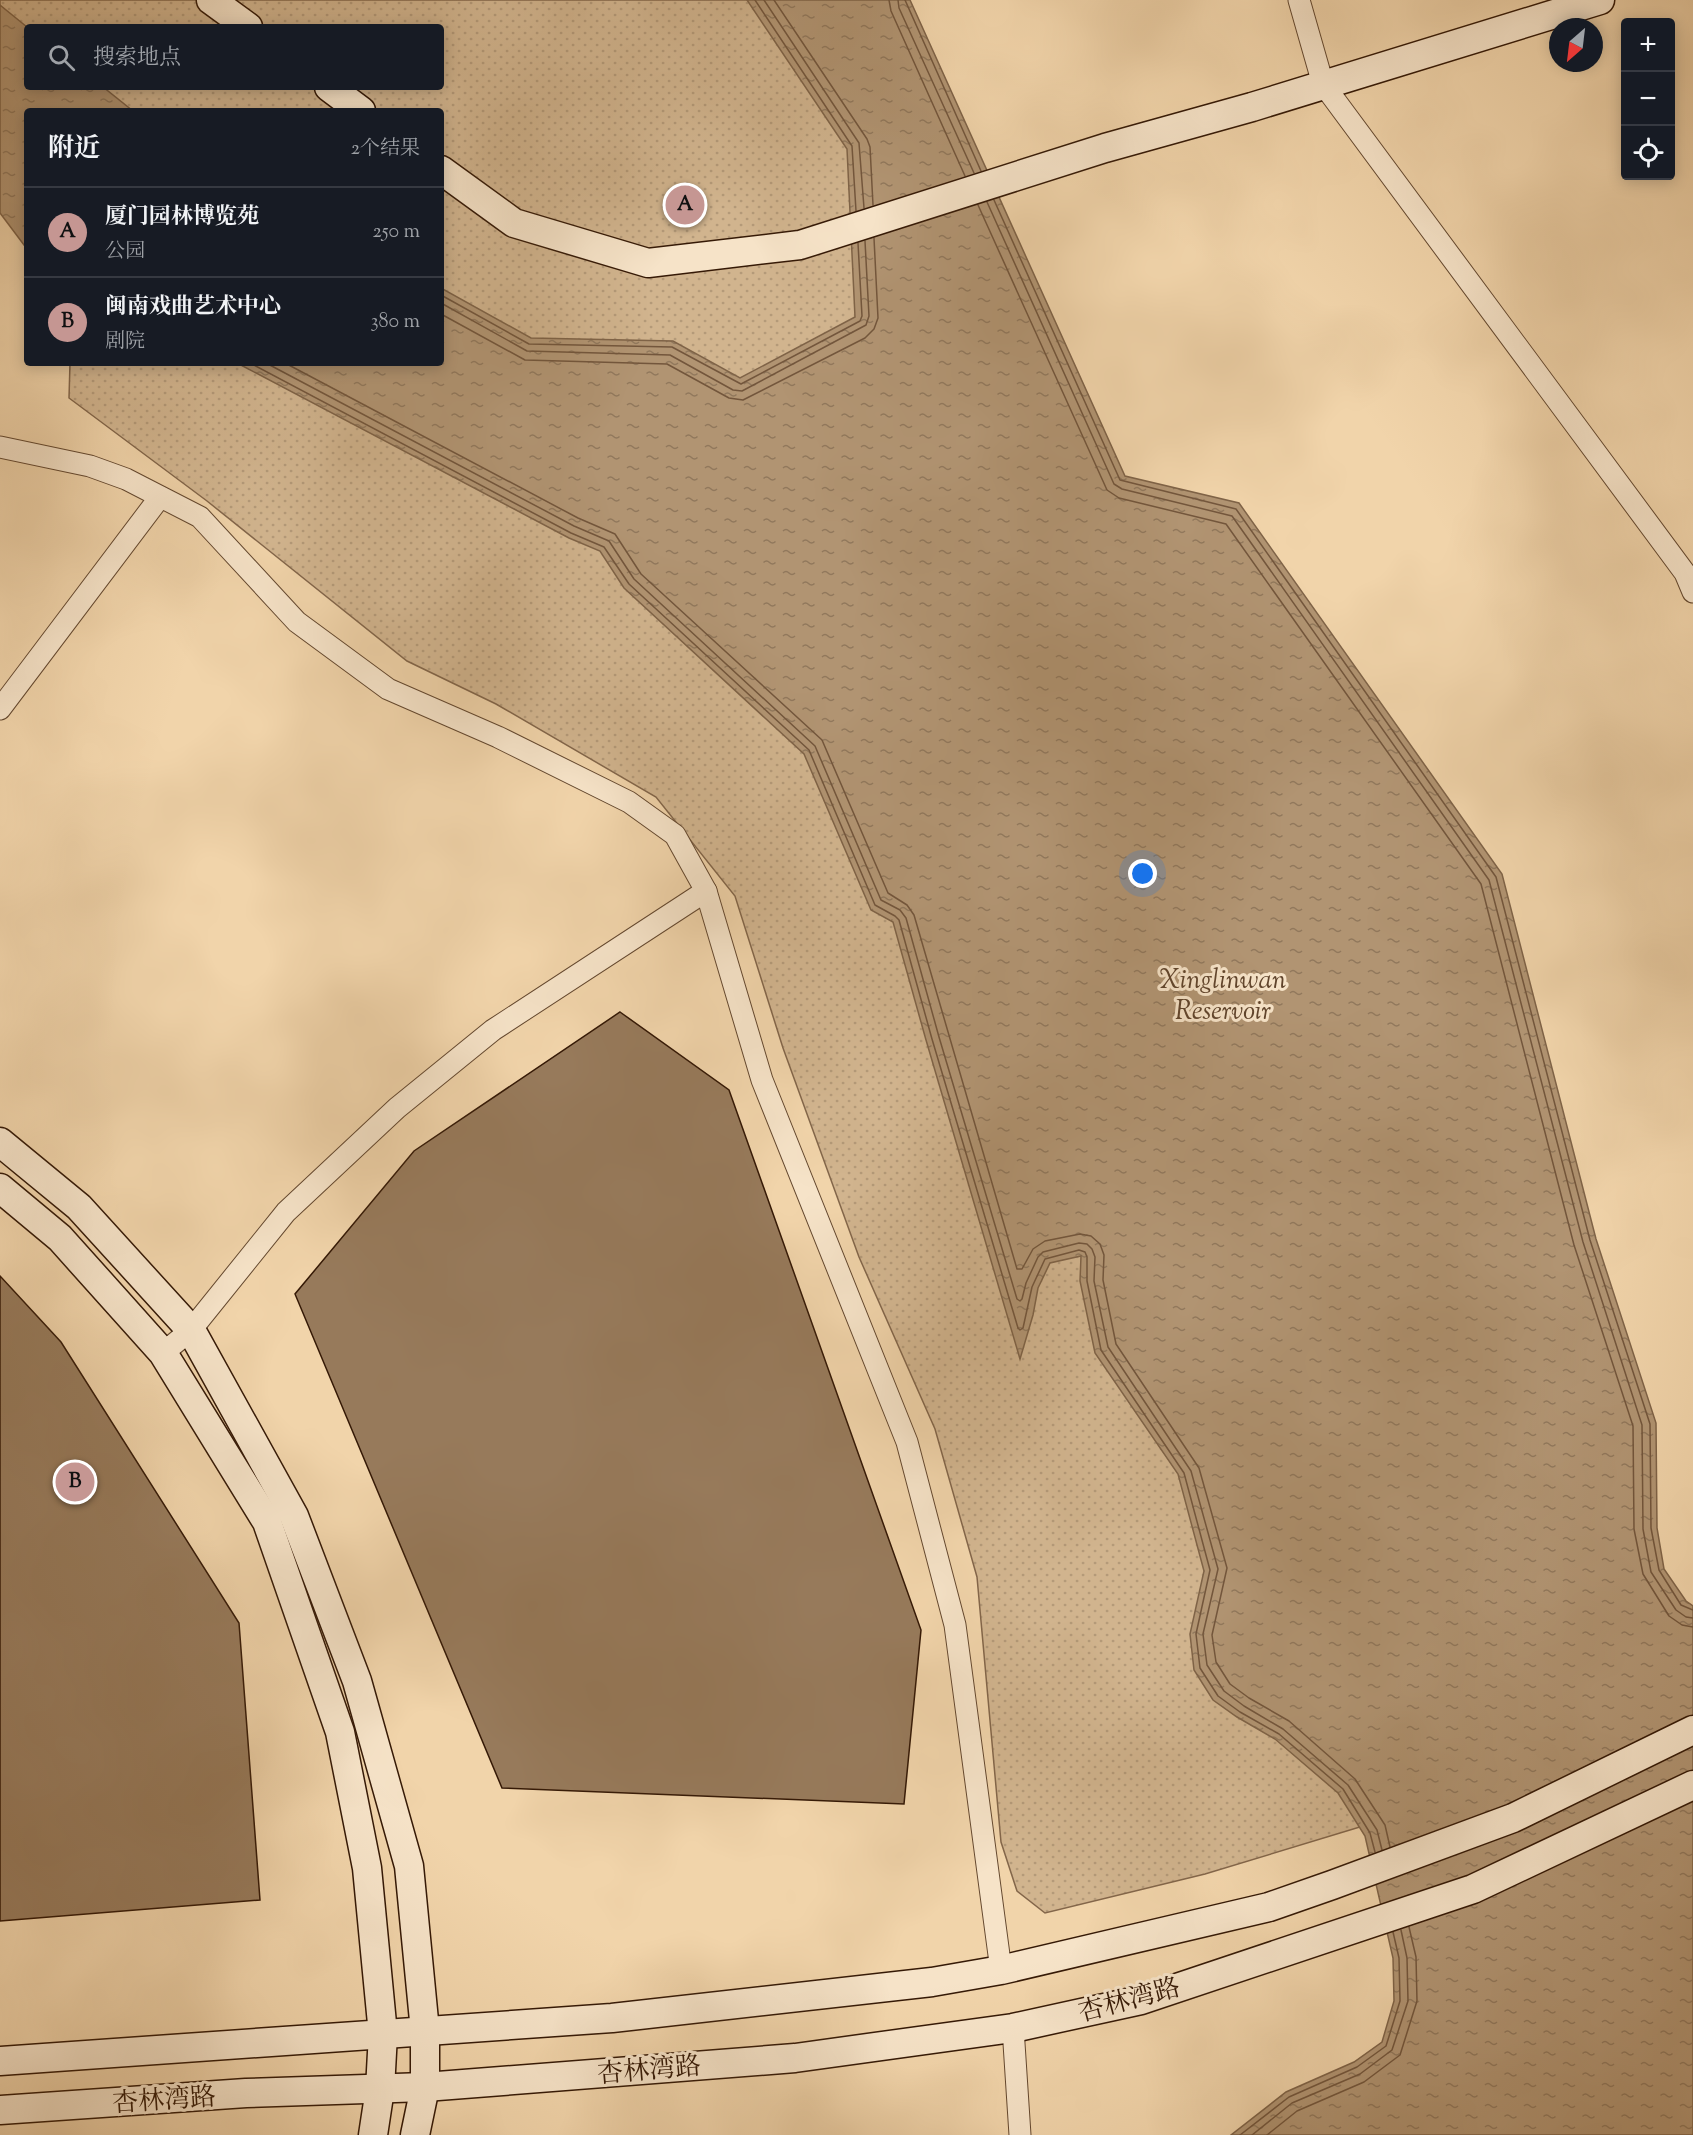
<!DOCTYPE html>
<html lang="zh">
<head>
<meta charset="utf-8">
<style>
	body { margin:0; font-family:"Sorts Mill Goudy","Noto Serif SC",serif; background:#20242c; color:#f1f3f6 }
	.controls { position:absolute; right:18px; top:18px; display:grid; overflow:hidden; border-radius:6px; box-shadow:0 3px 15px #0003 }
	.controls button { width:54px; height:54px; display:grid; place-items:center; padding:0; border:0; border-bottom:2px solid #363941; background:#171b24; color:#f1f3f6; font:30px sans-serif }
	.compass { position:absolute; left:1549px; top:18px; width:54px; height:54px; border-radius:50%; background:#171b24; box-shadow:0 3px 15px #0003; rotate:208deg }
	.you { position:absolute; left:1143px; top:874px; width:21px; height:21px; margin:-15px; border:4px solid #fff; border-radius:50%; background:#1a73e8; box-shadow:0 0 0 9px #1a73e833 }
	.badge { display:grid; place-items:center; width:39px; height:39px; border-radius:50%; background:#c59692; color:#111; font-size:20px; font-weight:700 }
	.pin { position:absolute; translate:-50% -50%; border:3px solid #fff; box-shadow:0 2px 6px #0006 }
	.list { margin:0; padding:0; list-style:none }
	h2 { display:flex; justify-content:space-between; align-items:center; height:78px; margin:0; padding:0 24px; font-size:26px }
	h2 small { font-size:20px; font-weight:400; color:#9ea1a6 }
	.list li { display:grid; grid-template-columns:39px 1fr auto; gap:18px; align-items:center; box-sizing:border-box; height:90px; padding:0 24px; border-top:2px solid #363941 }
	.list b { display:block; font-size:22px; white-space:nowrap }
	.list p { margin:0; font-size:20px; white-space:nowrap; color:#9ea1a6 }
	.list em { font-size:20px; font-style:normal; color:#9ea1a6 }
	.icon { flex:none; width:33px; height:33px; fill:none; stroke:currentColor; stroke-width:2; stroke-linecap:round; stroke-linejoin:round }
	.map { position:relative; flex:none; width:1693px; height:2135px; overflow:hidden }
	.search { position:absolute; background:#171b24; box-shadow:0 3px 15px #0003; left:24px; top:24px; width:420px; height:66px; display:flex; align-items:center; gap:15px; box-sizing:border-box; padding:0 21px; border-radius:6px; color:#9ea1a6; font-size:22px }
	.panel { position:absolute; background:#171b24; box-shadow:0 3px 15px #0003; left:24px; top:108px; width:420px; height:258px; border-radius:6px }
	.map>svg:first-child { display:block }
	.park { fill:url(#park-dots); stroke:#83664a; stroke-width:1.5; fill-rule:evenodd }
	.water { fill:url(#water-ripples); stroke:#7f6347; stroke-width:1.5 }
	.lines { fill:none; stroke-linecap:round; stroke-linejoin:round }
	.shore { stroke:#73563c; stroke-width:1.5 }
	.building { fill:#977a5b; stroke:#351906; stroke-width:1.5 }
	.street-casing { stroke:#64482f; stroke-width:23 }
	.secondary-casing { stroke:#351906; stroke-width:31 }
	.street { stroke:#f6e3c8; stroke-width:21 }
	.secondary { stroke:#f6e3c8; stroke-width:28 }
	.labels { text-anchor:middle; stroke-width:6; stroke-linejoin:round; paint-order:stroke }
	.street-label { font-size:26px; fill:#351906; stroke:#f6e3c8 }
	.water-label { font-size:27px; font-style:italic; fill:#60442c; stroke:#f6e3c8 }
</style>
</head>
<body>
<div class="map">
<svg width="1693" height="2135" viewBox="0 0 1693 2135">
	<defs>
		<pattern id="park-dots" width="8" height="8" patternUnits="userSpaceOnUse" patternTransform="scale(1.5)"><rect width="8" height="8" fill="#d1b48e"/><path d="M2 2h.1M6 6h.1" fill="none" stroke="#b49a79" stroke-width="1.8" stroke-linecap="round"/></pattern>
		<pattern id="water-ripples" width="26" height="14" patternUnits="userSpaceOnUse" patternTransform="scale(1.5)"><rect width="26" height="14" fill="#b19472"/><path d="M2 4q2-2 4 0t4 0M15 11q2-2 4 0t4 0" fill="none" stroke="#91785c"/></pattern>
	</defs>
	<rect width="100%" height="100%" fill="#f1d4aa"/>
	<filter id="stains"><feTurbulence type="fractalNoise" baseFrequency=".00333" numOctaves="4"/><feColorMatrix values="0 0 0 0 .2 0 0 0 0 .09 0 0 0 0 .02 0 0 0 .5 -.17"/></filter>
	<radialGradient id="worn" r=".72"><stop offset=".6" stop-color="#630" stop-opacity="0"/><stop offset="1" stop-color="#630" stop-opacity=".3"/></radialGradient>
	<g class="park">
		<path d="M 0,0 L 816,0 L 970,298 L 690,488 L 441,360 L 441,111 L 43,111 L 0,58 ZM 27,27 L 441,27 L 441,87 L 27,87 Z"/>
		<path d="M 70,363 L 374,363 L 665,503 L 976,914 L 1373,1823 L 1205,1874 L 1045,1913 L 1017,1891 L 1001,1842 L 977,1577 L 935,1429 L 859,1257 L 783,1048 L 735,896 L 656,797 L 496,704 L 407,661 L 207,501 L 69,398 Z"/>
	</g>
	<g class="water">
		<path d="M 747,0 L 910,0 L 1125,476 L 1239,503 L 1502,874 L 1596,1239 L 1656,1423 L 1657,1528 L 1664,1569 L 1686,1601 L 1693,1606 L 1693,2135 L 1231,2135 L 1286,2092 L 1354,2062 L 1382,2042 L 1394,2001 L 1393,1958 L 1365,1836 L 1338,1793 L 1275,1739 L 1237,1717 L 1213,1700 L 1194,1670 L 1190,1634 L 1204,1571 L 1178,1474 L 1095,1353 L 1080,1281 L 1081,1256 L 1050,1263 L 1038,1288 L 1033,1315 L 1020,1359 L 926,1040 L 893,922 L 871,910 L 804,754 L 624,588 L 600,551 L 569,538 L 237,363 L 441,363 L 441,288 L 531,338 L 673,341 L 740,378 L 855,317 L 847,149 Z"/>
		<path d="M 0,5 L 27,27 L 27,87 L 103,87 L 133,111 L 27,111 L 27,249 L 0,213 Z"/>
	</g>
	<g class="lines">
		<g class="shore">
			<path d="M 755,0 L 852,146 L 856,211"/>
			<path d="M 764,0 L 859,143 L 864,208"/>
			<path d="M 774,0 L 867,139 L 870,147 L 873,205"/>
			<path d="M 889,0 L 891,11 L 965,176"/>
			<path d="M 898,0 L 899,8 L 974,173"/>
			<path d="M 905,0 L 981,171"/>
			<path d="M 994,200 L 1120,480 L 1236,509 L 1496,877 L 1590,1240 L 1650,1424 L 1651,1528 L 1659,1570 L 1681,1605 L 1693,1610"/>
			<path d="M 987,202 L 1114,484 L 1122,489 L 1232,516 L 1489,880 L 1583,1242 L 1642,1425 L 1643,1529 L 1651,1572 L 1676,1610 L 1686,1617 L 1693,1618"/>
			<path d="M 978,205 L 1107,490 L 1119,498 L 1226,524 L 1481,884 L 1574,1245 L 1633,1426 L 1634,1529 L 1643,1574 L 1669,1616 L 1682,1625 L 1693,1627"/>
			<path d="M 441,295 L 529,344 L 672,347 L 741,384 L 860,321 L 862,316 L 858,243"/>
			<path d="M 441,303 L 527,351 L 670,355 L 733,390 L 742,391 L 866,325 L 869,316 L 865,241"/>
			<path d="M 441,314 L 525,360 L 667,364 L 729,398 L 743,400 L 865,338 L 874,329 L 878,318 L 874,238"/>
			<path d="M 250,363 L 571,533 L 604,547 L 629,584 L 809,750 L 875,905 L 895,916 L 899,920 L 932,1039 L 1018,1328 L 1020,1330 L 1023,1328 L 1032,1287 L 1045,1259 L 1079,1250 L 1085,1252 L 1087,1257 L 1087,1281 L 1101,1350 L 1184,1473 L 1210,1570 L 1196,1634 L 1200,1668 L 1218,1696 L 1240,1712 L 1279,1734 L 1343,1789 L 1370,1833 L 1375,1852"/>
			<path d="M 266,363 L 574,526 L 609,541 L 634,579 L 815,746 L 881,900 L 900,910 L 906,918 L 939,1037 L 1017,1299 L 1020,1301 L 1022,1299 L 1026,1283 L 1038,1257 L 1043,1252 L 1079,1243 L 1087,1244 L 1092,1249 L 1095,1257 L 1094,1281 L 1108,1347 L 1191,1471 L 1218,1569 L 1203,1634 L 1207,1665 L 1224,1691 L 1244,1706 L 1283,1729 L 1348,1785 L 1377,1830 L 1382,1850"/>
			<path d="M 285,363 L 578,518 L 615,534 L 641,574 L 822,740 L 888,893 L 907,905 L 914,915 L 1017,1269 L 1022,1269 L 1033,1249 L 1045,1241 L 1080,1234 L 1091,1236 L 1100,1244 L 1104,1255 L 1103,1280 L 1116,1344 L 1199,1468 L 1227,1568 L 1212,1635 L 1216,1662 L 1230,1684 L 1249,1698 L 1289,1721 L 1355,1779 L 1385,1825 L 1390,1847"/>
			<path d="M 1240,2135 L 1289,2097 L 1357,2067 L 1386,2046 L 1400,2001 L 1399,1958 L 1393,1932"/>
			<path d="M 1252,2135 L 1292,2103 L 1360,2074 L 1392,2050 L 1408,2001 L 1407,1958 L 1401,1930"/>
			<path d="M 1267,2135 L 1297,2111 L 1364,2082 L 1400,2055 L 1417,2001 L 1416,1957 L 1409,1927"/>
		</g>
	</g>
	<g class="building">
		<path d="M 620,1012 L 729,1090 L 921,1630 L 904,1804 L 502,1788 L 295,1294 L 414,1151 Z"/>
		<path d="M 0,1276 L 61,1342 L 239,1623 L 260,1900 L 0,1921 Z"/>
	</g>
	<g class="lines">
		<defs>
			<g id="street">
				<path d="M 1299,0 L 1323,84 L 1685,573 L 1693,592"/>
				<path d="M 0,447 L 90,466 L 126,479 L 200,517 L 297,622 L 388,689 L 498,737 L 629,802 L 675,835 L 706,891 L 762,1080 L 907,1442 L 955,1625 L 1001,1970"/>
				<path d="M 0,709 L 160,497"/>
				<path d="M 163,1353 L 191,1330 L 286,1212 L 397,1108 L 493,1030 L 706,891"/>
				<path d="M 1013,2028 L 1020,2135"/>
			</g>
			<g id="secondary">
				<path d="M 211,0 L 248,27"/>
				<path d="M 329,87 L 361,111"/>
				<path d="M 441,170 L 514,223 L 648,263 L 800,245 L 1105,148 L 1252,107 L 1600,0"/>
				<path d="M 0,1142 L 79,1207 L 191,1330 L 294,1516 L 357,1681 L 409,1866 L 425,2031 L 425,2087 L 415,2135"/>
				<path d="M 0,1188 L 60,1238 L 163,1353 L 267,1522 L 340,1732 L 367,1868 L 383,2034 L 380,2089 L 373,2135"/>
				<path d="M 0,2061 L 612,2018 L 932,1982 L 1001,1970 L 1269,1907 L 1332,1885 L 1513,1818 L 1693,1730"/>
				<path d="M 0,2110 L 246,2093 L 425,2087 L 795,2058 L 1013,2028 L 1141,2000 L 1473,1889 L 1693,1785"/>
			</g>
		</defs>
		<use href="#street" class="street-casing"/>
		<use href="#secondary" class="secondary-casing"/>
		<use href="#street" class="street"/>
		<use href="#secondary" class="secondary"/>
	</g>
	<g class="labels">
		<g class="street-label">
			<text transform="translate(1129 1999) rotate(-15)" y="9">杏林湾路</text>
			<text transform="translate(649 2069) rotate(-5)" y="9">杏林湾路</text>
			<text transform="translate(164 2099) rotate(-4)" y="9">杏林湾路</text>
		</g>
		<g class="water-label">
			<text x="1223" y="988">Xinglinwan<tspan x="1223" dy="31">Reservoir</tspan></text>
		</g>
	</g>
	<rect width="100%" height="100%" filter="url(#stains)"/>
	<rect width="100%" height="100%" fill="url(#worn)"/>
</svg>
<div class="controls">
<button>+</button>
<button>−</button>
<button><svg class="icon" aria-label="locate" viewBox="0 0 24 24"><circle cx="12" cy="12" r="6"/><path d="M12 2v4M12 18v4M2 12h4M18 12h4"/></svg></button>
</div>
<svg class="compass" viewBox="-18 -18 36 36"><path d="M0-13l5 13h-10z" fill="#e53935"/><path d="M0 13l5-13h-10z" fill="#9ea1a6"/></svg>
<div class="you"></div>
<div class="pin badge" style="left:685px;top:205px">A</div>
<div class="pin badge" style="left:75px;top:1482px">B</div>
<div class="search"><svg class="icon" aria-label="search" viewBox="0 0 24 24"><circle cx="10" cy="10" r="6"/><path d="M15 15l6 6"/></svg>搜索地点</div>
<section class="panel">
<h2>附近<small>2个结果</small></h2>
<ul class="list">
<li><span class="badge">A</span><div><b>厦门园林博览苑</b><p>公园</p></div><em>250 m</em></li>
<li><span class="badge">B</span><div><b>闽南戏曲艺术中心</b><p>剧院</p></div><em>380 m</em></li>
</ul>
</section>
</div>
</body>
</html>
